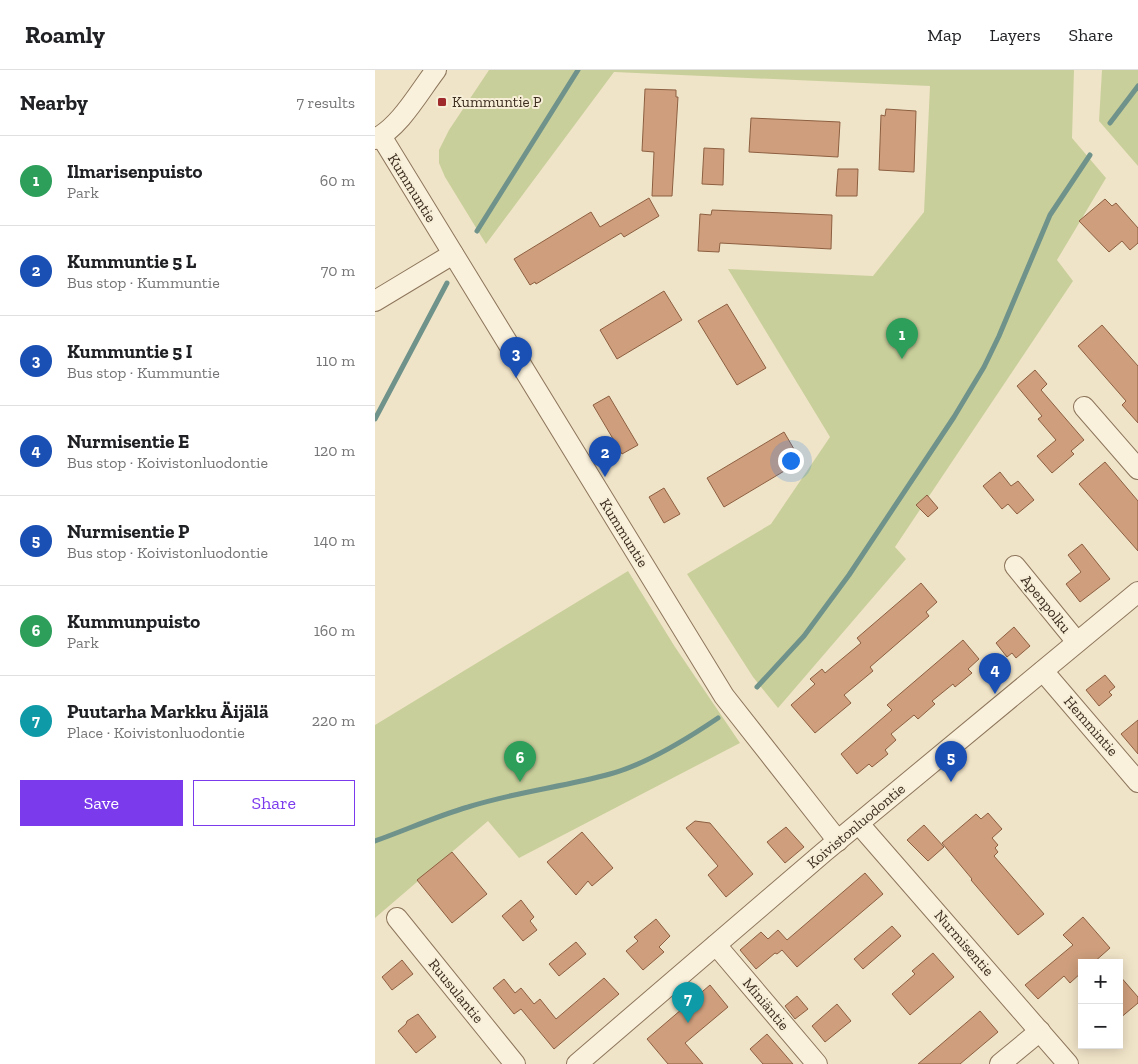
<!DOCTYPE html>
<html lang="en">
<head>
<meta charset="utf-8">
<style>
	body { margin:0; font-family:"Zilla Slab",serif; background:#f6f6f6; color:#202124 }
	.controls { position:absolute; right:15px; bottom:15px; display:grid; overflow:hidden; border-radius:0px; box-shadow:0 2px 12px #0003 }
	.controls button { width:45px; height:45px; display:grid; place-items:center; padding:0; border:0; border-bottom:1px solid #e0e0e0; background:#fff; color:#202124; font:25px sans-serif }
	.you { position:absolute; left:415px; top:390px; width:18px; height:18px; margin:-12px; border:4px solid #fff; border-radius:50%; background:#1a73e8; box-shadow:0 0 0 8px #1a73e833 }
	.badge { display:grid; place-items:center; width:32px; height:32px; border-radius:50%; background:#7c3aed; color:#fff; font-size:16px; font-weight:700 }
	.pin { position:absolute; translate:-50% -41px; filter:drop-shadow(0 1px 2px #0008) }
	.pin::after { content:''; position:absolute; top:26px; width:18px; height:15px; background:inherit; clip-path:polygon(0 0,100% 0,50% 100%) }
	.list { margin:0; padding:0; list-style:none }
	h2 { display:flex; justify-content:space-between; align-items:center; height:65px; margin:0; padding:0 20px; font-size:21px }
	h2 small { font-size:16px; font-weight:400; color:#757577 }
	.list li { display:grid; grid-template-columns:32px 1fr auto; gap:15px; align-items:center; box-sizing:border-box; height:90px; padding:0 20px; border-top:1px solid #e0e0e0 }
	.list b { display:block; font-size:19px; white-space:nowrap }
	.list p { margin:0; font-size:16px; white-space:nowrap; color:#757577 }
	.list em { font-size:16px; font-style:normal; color:#757577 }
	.actions { display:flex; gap:10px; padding:15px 20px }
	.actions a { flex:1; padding:11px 0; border:1px solid #7c3aed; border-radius:0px; text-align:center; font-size:18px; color:#7c3aed }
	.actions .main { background:#7c3aed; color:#fff }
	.map { position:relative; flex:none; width:763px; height:994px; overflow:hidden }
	header { display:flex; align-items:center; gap:30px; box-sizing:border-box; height:70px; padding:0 25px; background:#fff; border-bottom:1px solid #e0e0e0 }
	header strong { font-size:24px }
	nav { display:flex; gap:28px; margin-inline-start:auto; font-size:18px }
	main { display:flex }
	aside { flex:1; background:#fff }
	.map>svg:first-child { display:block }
	.green { fill:#c9cf9b }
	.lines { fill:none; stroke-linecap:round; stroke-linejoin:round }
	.stream { stroke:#6f938a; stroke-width:5 }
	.building { fill:#cf9f7d; stroke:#8d5f41 }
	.minor-casing { stroke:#8d765c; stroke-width:22 }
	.minor { stroke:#faf1dc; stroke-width:20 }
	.poi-dot { fill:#9e2a2b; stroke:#f7eed8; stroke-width:2 }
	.labels { text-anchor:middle; stroke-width:4; stroke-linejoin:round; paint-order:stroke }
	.poi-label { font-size:15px; fill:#3d2e20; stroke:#f7eed8; text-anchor:start }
	.street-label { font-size:15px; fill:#3d2e20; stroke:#f7eed8 }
</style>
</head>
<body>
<header>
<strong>Roamly</strong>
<nav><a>Map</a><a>Layers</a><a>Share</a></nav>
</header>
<main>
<aside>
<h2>Nearby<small>7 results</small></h2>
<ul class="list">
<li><span class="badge" style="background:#2e9e5b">1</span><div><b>Ilmarisenpuisto</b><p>Park</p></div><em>60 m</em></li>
<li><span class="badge" style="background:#1a4fb4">2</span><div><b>Kummuntie 5 L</b><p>Bus stop · Kummuntie</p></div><em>70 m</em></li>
<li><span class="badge" style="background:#1a4fb4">3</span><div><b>Kummuntie 5 I</b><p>Bus stop · Kummuntie</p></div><em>110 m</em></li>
<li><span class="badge" style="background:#1a4fb4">4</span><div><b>Nurmisentie E</b><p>Bus stop · Koivistonluodontie</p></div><em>120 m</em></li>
<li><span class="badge" style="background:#1a4fb4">5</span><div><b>Nurmisentie P</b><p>Bus stop · Koivistonluodontie</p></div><em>140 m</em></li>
<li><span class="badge" style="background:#2e9e5b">6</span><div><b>Kummunpuisto</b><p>Park</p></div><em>160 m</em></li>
<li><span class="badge" style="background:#0f9aa8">7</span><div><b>Puutarha Markku Äijälä</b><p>Place · Koivistonluodontie</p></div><em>220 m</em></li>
</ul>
<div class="actions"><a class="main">Save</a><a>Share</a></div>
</aside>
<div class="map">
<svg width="763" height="994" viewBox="0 0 763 994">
	<rect width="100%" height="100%" fill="#f0e4c8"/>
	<g class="green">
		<path d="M 114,0 L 699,0 L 697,68 L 731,108 L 682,190 L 698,211 L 520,477 L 531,489 L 403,638 L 378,607 L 312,504 L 396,454 L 455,367 L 353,199 L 498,206 L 549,142 L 555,16 L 239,2 L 111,174 L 70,107 L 64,93 L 64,80 L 74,60 Z"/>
		<path d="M 727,0 L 763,0 L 763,96 L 724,51 Z"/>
		<path d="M 253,501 L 300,577 L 365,673 L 144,788 L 113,751 L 0,848 L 0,655 Z"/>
	</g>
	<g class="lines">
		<g class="stream">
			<path d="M 735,53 L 763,16"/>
			<path d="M 102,161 L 203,0"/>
			<path d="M 0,349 L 72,213"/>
			<path d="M 382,617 L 429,566 L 474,505 L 579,347 L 609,297 L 624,266 L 675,145 L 715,85"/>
			<path d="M 0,771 C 31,760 62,746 93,737 C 140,722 188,717 235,704 C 272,694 312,669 343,648"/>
		</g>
	</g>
	<g class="building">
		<path d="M 270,19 L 301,20 L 301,27 L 303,27 L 297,126 L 277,126 L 279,82 L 267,81 Z"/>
		<path d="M 511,39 L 541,41 L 539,102 L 504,100 L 506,45 L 510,46 Z"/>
		<path d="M 376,48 L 465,52 L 463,87 L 374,82 Z"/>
		<path d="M 329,78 L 349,79 L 348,115 L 327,114 Z"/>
		<path d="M 463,99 L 483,99 L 482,126 L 461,126 Z"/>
		<path d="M 274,128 L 284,146 L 249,167 L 246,163 L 161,214 L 160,212 L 155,215 L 139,189 L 216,142 L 225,157 Z"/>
		<path d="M 730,129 L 737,136 L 741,133 L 763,158 L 763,173 L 755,180 L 747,171 L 734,182 L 704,151 Z"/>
		<path d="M 337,140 L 457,145 L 456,179 L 345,173 L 344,182 L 323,181 L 325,144 L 336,145 Z"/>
		<path d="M 289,221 L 307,250 L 242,289 L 225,260 Z"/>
		<path d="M 352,234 L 391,298 L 362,315 L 323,251 Z"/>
		<path d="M 727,255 L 763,296 L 763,353 L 747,335 L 751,331 L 703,276 Z"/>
		<path d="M 660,300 L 672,314 L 666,320 L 709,370 L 696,381 L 699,384 L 677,403 L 662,386 L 681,370 L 663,349 L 667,346 L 642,316 Z"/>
		<path d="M 234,326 L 263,375 L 247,384 L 218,335 Z"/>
		<path d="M 409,362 L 426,391 L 349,437 L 332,408 Z"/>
		<path d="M 730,392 L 763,431 L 763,481 L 704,414 Z"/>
		<path d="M 625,402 L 636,416 L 643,411 L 659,430 L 642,444 L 633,434 L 627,439 L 608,416 Z"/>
		<path d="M 289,418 L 305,444 L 289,453 L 274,427 Z"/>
		<path d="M 552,425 L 563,438 L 553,447 L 541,435 Z"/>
		<path d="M 707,474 L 735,509 L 705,532 L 691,514 L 706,502 L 693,485 Z"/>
		<path d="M 546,513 L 562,532 L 551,542 L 554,546 L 495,597 L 498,601 L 469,625 L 476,633 L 440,663 L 416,635 L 440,614 L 435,609 L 447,599 L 450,603 L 486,573 L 482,568 Z"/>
		<path d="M 639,557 L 655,576 L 641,588 L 637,583 L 632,587 L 621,573 Z"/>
		<path d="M 588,570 L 604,589 L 593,599 L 597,603 L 580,617 L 578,614 L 557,631 L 560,634 L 543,649 L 539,645 L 516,664 L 521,670 L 510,680 L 513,684 L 497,697 L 494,694 L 482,704 L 466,684 L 517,640 L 512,635 Z"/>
		<path d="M 730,605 L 740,617 L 734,622 L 737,625 L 724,636 L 711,620 Z"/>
		<path d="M 763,650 L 763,684 L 746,664 Z"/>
		<path d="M 613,743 L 627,759 L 617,768 L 623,775 L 620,778 L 623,782 L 619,786 L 669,844 L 643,865 L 596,810 L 597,809 L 567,773 L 601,744 L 606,749 Z"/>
		<path d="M 320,751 L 335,753 L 378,804 L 351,827 L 333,805 L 343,796 L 311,758 Z"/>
		<path d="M 549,755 L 569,777 L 553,791 L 532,770 Z"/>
		<path d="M 411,757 L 429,777 L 410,793 L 392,772 Z"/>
		<path d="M 207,762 L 238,798 L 217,816 L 213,811 L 201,825 L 172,792 Z"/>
		<path d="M 77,782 L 112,824 L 77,853 L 42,810 Z"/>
		<path d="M 490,803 L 508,824 L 422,897 L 407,880 L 402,884 L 400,883 L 381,899 L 365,880 L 386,862 L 393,869 L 403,860 L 412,870 Z"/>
		<path d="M 146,830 L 159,847 L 155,851 L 162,860 L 148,871 L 127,846 Z"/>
		<path d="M 708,847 L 735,878 L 718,893 L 707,893 L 707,902 L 695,913 L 689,906 L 663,929 L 650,915 L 698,875 L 688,865 Z"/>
		<path d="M 281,849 L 295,866 L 284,877 L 289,882 L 268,900 L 251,881 L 263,871 L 259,867 Z"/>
		<path d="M 517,856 L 526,866 L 488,899 L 479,889 Z"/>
		<path d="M 201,872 L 211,884 L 184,906 L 174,894 Z"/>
		<path d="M 558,883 L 579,907 L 535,945 L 517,924 L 540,904 L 537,901 Z"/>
		<path d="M 27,890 L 38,904 L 17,920 L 7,907 Z"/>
		<path d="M 744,905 L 763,927 L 763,933 L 744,949 Z"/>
		<path d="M 229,908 L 244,924 L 179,979 L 146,939 L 139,944 L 118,918 L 129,909 L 140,923 L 146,918 L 159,934 L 165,929 L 181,949 Z"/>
		<path d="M 335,915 L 353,937 L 310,973 L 328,994 L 293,994 L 272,969 Z"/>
		<path d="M 422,926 L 433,939 L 420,949 L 410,936 Z"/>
		<path d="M 462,934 L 476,951 L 450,972 L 437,956 Z"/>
		<path d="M 605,941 L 623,962 L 585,994 L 543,994 Z"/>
		<path d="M 43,944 L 61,967 L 41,983 L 23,961 L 31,954 L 32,951 Z"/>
		<path d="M 392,964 L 418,994 L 388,994 L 375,979 Z"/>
	</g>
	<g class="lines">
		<defs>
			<g id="minor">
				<path d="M 6,66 L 349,626 L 463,771"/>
				<path d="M 0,69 C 25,57 44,22 61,0"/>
				<path d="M 0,231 L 78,184"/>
				<path d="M 709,337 L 763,399"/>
				<path d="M 640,496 L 702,572"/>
				<path d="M 668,601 L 763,712"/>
				<path d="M 484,754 L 693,994"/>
				<path d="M 22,848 L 140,994"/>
				<path d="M 341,875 L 442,994"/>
				<path d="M 202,994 L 449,782 L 763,522"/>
				<path d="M 625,994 L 665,961"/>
			</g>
		</defs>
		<use href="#minor" class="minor-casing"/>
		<use href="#minor" class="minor"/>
	</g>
	<rect class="poi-dot" x="62" y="27" width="10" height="10" rx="2.5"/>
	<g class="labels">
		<g class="poi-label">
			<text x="77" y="37">Kummuntie P</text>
		</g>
		<g class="street-label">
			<text transform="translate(37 118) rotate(58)" y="5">Kummuntie</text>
			<text transform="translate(249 463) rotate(58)" y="5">Kummuntie</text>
			<text transform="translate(671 534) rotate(51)" y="5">Apenpolku</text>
			<text transform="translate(716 656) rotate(49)" y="5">Hemmintie</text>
			<text transform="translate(481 756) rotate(-40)" y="5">Koivistonluodontie</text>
			<text transform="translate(589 873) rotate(49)" y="5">Nurmisentie</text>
			<text transform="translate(81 921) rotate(51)" y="5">Ruusulantie</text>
			<text transform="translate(391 934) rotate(50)" y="5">Miniäntie</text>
		</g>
	</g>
</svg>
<div class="controls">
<button>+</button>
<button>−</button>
</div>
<div class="you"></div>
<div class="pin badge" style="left:527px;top:289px;background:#2e9e5b">1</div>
<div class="pin badge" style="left:230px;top:407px;background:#1a4fb4">2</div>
<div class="pin badge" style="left:141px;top:308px;background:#1a4fb4">3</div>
<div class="pin badge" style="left:620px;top:624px;background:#1a4fb4">4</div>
<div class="pin badge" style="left:576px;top:712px;background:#1a4fb4">5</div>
<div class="pin badge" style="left:145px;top:712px;background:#2e9e5b">6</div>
<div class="pin badge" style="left:313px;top:953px;background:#0f9aa8">7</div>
</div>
</main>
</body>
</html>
